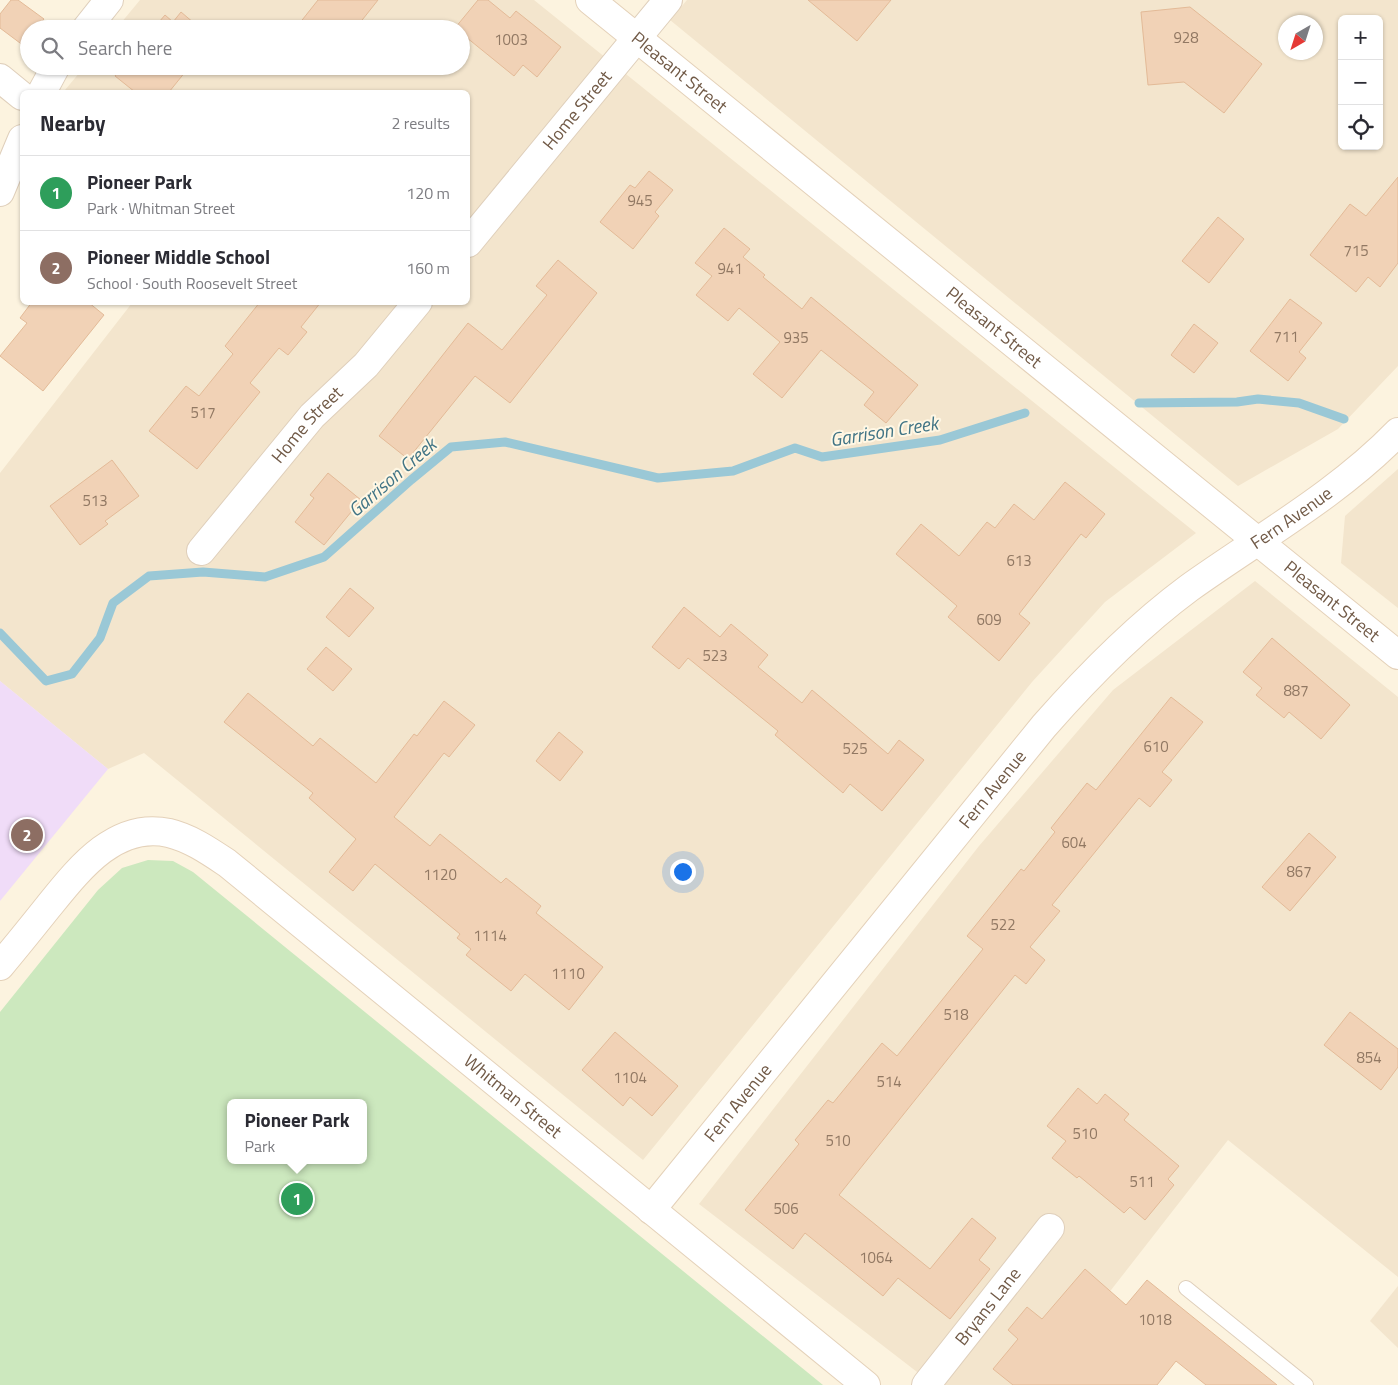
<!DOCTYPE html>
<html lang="en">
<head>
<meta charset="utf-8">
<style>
	body { margin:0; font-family:"Titillium Web",sans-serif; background:#f7f7f7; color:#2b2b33 }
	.controls { position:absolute; right:15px; top:15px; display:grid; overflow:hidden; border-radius:8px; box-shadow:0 1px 4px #0004 }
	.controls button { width:45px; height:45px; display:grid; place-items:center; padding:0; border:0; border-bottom:1px solid #e1e1e2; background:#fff; color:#2b2b33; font:25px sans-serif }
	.compass { position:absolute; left:1278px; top:15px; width:45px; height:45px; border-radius:50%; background:#fff; box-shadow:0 1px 4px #0004; rotate:219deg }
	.you { position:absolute; left:682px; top:871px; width:18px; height:18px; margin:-12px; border:4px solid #fff; border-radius:50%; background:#1a73e8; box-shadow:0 0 0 8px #1a73e833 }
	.badge { display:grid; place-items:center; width:32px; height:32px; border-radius:50%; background:#0f766e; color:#fff; font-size:16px; font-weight:700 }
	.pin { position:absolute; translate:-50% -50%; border:2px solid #fff; box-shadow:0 1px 5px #0006 }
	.popup { position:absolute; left:227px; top:1099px; width:140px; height:65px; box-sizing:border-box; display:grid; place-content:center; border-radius:8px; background:#fff; filter:drop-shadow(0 1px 4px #0005); font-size:16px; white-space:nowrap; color:#7c7c81 }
	.popup b { font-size:19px; color:#2b2b33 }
	.popup::after { content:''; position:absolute; left:50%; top:100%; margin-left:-10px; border:10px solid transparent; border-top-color:#fff }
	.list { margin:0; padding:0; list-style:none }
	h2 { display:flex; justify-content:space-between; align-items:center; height:65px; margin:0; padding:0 20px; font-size:21px }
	h2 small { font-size:16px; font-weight:400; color:#7c7c81 }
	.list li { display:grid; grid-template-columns:32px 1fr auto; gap:15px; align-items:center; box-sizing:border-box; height:75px; padding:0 20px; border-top:1px solid #e1e1e2 }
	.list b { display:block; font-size:19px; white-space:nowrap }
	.list p { margin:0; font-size:16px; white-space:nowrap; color:#7c7c81 }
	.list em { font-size:16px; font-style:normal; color:#7c7c81 }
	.icon { flex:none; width:28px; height:28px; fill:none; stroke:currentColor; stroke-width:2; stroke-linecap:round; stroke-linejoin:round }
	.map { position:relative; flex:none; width:1398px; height:1385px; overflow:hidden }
	.search { position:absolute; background:#fff; box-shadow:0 1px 4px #0004; left:20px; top:20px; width:450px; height:55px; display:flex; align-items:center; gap:12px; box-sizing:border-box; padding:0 18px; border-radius:28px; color:#7c7c81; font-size:19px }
	.panel { position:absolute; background:#fff; box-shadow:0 1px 4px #0004; left:20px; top:90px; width:450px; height:215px; border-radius:8px }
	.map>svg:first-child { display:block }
	.residential { fill:#f3e5cd; fill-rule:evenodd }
	.education { fill:#f0dcf8 }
	.green { fill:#cce8be; fill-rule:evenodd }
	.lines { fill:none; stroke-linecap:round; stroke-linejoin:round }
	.stream { stroke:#9ac8d6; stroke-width:9 }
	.building { fill:#f1d2b6; stroke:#e3ba97 }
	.lane-casing { stroke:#dfcfbb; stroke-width:16 }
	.street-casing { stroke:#dfcfbb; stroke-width:30 }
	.secondary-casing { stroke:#e4d1b9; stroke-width:30 }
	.lane { stroke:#fff; stroke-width:14 }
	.street { stroke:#fff; stroke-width:28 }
	.secondary { stroke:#fff; stroke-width:28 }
	.labels { text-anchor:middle; stroke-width:4; stroke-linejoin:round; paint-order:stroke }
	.number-label { font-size:15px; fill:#917863 }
	.street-label { font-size:18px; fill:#715a47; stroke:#fff7e4 }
	.water-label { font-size:19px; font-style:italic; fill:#417485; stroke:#fff7e4 }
</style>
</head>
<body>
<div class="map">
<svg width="1398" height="1385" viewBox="0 0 1398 1385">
	<rect width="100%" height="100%" fill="#fcf3df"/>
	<g class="residential">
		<path d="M 140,0 L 534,0 L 1196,533 L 1105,602 L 1032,682 L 643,1160 L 144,753 L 108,769 L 0,681 L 0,473 L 132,303 L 468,302 L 468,92 L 68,92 L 65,90 L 85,66 L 461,66 L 461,29 L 116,29 Z"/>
		<path d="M 687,0 L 1398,0 L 1398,366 L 1338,429 L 1238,486 L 670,20 ZM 1342,19 L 1379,19 L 1379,146 L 1342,146 ZM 1286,22 L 1316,22 L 1316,52 L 1286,52 Z"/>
		<path d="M 1398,469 L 1398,608 L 1341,563 L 1345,516 Z"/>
		<path d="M 1255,581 L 1398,697 L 1398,1277 L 1228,1140 L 1037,1385 L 934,1385 L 699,1204 L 979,846 L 1113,690 Z"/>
		<path d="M 1398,1286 L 1398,1348 L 1370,1321 Z"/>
	</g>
	<path class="education" d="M 0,681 L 108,769 L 0,901 Z"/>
	<path class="green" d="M 148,860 L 173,861 L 193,872 L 823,1385 L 0,1385 L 0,1012 L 98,890 L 122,868 ZM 231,1103 L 363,1103 L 363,1160 L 231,1160 Z"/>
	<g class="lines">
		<g class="stream">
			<path d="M 1139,403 L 1237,402 L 1258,399 L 1299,403 L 1344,419"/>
			<path d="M 0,633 L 46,681 L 72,674 L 100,638 L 113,603 L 149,576 L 203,572 L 265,577 L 324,557 L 411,480 L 451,447 L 505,442 L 658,478 L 733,471 L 795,448 L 822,457 L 940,440 L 1025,413"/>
		</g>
	</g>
	<g class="building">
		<path d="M 11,0 L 18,0 L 44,19 L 36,29 L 29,29 L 29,39 L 24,46 L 0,28 L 0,14 Z"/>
		<path d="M 318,0 L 378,0 L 355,29 L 295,29 Z"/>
		<path d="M 478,0 L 488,0 L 510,18 L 516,11 L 561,47 L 537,77 L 523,65 L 514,76 L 461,33 L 461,29 L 455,28 Z"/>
		<path d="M 808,0 L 891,0 L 857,41 Z"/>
		<path d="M 1190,7 L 1262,64 L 1224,113 L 1184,82 L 1148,85 L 1141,12 Z"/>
		<path d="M 181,12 L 201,29 L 153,29 L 165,15 L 173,22 Z"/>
		<path d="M 123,66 L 190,66 L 169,92 L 135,92 L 115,76 Z"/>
		<path d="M 649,171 L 673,190 L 655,212 L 659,216 L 633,249 L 600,222 L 630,185 L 635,188 Z"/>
		<path d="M 1398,177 L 1398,263 L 1380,287 L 1368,277 L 1356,292 L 1310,255 L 1350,204 L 1366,216 Z"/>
		<path d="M 1218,217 L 1244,239 L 1209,283 L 1182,261 Z"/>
		<path d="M 724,228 L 750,249 L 743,257 L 765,275 L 763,277 L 802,309 L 811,297 L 918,385 L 886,423 L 864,405 L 874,392 L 821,350 L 782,398 L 753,374 L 780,342 L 739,308 L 728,321 L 696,295 L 712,276 L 695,263 Z"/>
		<path d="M 558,260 L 597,293 L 510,403 L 475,376 L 408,459 L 379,436 L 468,323 L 502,350 L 547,295 L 536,286 Z"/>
		<path d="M 1290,299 L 1322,323 L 1299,352 L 1306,358 L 1288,381 L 1250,351 Z"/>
		<path d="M 32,302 L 88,302 L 104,315 L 43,391 L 0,356 L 27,323 L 20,318 Z"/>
		<path d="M 260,302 L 321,302 L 301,327 L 307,332 L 288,355 L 279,348 L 250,383 L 260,392 L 197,469 L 149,431 L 186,386 L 199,396 L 233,354 L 225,346 Z"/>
		<path d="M 1194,324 L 1218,343 L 1194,373 L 1171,355 Z"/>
		<path d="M 112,460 L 139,496 L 105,521 L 108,524 L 80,545 L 50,506 Z"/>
		<path d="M 328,473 L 361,500 L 324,545 L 295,522 L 314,498 L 310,495 Z"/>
		<path d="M 1065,482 L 1105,514 L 1086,538 L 1081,534 L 1019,614 L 1030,623 L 999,661 L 948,617 L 957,606 L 896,554 L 921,524 L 959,556 L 987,522 L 995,528 L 1014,504 L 1034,520 Z"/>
		<path d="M 350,588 L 374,608 L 349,637 L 326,617 Z"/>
		<path d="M 684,607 L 720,637 L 731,624 L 768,655 L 758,667 L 802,703 L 812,690 L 888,754 L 899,740 L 924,760 L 882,811 L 850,784 L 843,793 L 775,735 L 778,731 L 688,658 L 679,669 L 652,647 Z"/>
		<path d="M 1272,638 L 1350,705 L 1321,739 L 1289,712 L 1284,718 L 1256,695 L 1262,688 L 1243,672 Z"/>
		<path d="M 326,647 L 352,669 L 333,691 L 307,669 Z"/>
		<path d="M 248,693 L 313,746 L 320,738 L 376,783 L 414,734 L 417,736 L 444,701 L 475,725 L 449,757 L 444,753 L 394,817 L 430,846 L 440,834 L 501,883 L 506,878 L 541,906 L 536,913 L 603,967 L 569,1010 L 525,974 L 511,991 L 466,955 L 471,949 L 457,938 L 460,934 L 375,864 L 353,891 L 329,872 L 356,839 L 309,798 L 313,793 L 224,722 Z"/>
		<path d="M 1171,697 L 1203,722 L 1162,772 L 1172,780 L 1150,807 L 1139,798 L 1052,905 L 1060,911 L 1030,947 L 1045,960 L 1026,984 L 1015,975 L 839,1195 L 930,1269 L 972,1218 L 996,1238 L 979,1260 L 990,1269 L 950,1319 L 898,1278 L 883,1296 L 805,1233 L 793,1249 L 745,1210 L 799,1144 L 795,1140 L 828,1100 L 833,1103 L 882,1043 L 897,1056 L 983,949 L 967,936 L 1021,869 L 1024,871 L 1055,832 L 1051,828 L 1087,783 L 1096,790 Z"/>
		<path d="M 559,732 L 583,752 L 560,781 L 536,761 Z"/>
		<path d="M 1309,833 L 1336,857 L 1290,911 L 1262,887 Z"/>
		<path d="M 1350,1012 L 1398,1049 L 1398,1067 L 1381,1090 L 1324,1045 Z"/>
		<path d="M 615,1032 L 678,1086 L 652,1116 L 630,1097 L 623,1106 L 582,1070 Z"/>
		<path d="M 1078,1088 L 1097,1104 L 1105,1094 L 1129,1114 L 1124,1120 L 1179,1166 L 1168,1179 L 1174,1185 L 1145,1220 L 1130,1207 L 1124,1213 L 1079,1176 L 1077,1178 L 1052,1158 L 1066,1141 L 1047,1126 Z"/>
		<path d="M 1085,1269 L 1126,1305 L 1147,1280 L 1277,1385 L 1206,1385 L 1176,1361 L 1157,1385 L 1013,1385 L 993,1369 L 1018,1339 L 1008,1330 L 1027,1307 L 1042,1319 Z"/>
	</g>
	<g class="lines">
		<defs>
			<path id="lane" d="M 1186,1288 L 1306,1385"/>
			<g id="street">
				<path d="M 86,29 L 109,0"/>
				<path d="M 0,78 L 22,96"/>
				<path d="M 42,92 L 56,66"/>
				<path d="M 0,192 L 22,139"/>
				<path id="s1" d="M 468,243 L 668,0"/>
				<path id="s2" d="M 201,551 L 312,416 L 366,365 L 418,302"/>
				<path id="s3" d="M 926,1385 L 1050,1228"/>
			</g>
			<g id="secondary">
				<path id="s4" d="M 590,0 L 1398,655"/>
				<path id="s5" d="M 0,966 C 16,947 32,927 48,907 C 78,870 115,821 169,833 C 190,838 209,851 227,863 L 866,1385"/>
				<path id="s6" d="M 651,1210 L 1044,726 C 1088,676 1135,628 1189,588 C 1259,538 1338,494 1398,432"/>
			</g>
		</defs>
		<use href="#lane" class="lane-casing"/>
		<use href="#street" class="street-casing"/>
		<use href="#secondary" class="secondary-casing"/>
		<use href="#lane" class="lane"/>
		<use href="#street" class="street"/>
		<use href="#secondary" class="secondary"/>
	</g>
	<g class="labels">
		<g class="number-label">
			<text x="1186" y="43">928</text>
			<text x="511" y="45">1003</text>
			<text x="640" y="206">945</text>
			<text x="1356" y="256">715</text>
			<text x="730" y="274">941</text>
			<text x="1286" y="342">711</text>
			<text x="796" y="343">935</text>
			<text x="203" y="418">517</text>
			<text x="95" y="506">513</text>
			<text x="1019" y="566">613</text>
			<text x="989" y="625">609</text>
			<text x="715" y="661">523</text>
			<text x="1296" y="696">887</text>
			<text x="1156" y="752">610</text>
			<text x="855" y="754">525</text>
			<text x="1074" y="848">604</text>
			<text x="1299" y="877">867</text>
			<text x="440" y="880">1120</text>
			<text x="1003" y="930">522</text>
			<text x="490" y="941">1114</text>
			<text x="568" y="979">1110</text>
			<text x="956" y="1020">518</text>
			<text x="1369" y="1063">854</text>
			<text x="630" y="1083">1104</text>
			<text x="889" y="1087">514</text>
			<text x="1085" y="1139">510</text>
			<text x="838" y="1146">510</text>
			<text x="1142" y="1187">511</text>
			<text x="786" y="1214">506</text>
			<text x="876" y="1263">1064</text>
			<text x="1155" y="1325">1018</text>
		</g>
		<g class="street-label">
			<text dy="6" stroke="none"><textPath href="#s4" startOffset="115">Pleasant Street</textPath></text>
			<text dy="6" stroke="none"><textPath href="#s1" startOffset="172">Home Street</textPath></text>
			<text dy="6" stroke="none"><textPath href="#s4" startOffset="520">Pleasant Street</textPath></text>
			<text dy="6" stroke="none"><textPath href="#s2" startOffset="165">Home Street</textPath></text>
			<text dy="6" stroke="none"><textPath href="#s6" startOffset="948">Fern Avenue</textPath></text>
			<text dy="6" stroke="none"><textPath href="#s4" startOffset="955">Pleasant Street</textPath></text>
			<text dy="6" stroke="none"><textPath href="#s6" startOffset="542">Fern Avenue</textPath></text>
			<text dy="6" stroke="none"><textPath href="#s5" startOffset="661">Whitman Street</textPath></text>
			<text dy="6" stroke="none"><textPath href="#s6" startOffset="138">Fern Avenue</textPath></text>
			<text dy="6" stroke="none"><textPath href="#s3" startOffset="100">Bryans Lane</textPath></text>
		</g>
		<g class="water-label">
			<text transform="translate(884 431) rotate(-9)" y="7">Garrison Creek</text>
			<text transform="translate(392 477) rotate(-41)" y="7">Garrison Creek</text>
		</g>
	</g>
</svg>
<div class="controls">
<button>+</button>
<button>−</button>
<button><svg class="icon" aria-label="locate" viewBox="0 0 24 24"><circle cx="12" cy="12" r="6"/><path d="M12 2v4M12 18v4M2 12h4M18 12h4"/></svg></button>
</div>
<svg class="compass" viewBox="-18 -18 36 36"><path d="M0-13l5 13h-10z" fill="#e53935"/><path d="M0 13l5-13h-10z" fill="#7c7c81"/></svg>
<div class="you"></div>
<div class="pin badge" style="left:297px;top:1199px;background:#2e9e5b">1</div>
<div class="popup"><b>Pioneer Park</b>Park</div>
<div class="pin badge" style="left:27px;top:835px;background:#8d6e63">2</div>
<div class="search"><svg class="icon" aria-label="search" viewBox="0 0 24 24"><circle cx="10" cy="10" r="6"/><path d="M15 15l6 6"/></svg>Search here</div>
<section class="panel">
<h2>Nearby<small>2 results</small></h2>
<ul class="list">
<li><span class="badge" style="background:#2e9e5b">1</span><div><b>Pioneer Park</b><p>Park · Whitman Street</p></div><em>120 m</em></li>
<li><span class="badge" style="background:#8d6e63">2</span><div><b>Pioneer Middle School</b><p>School · South Roosevelt Street</p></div><em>160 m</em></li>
</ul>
</section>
</div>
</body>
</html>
